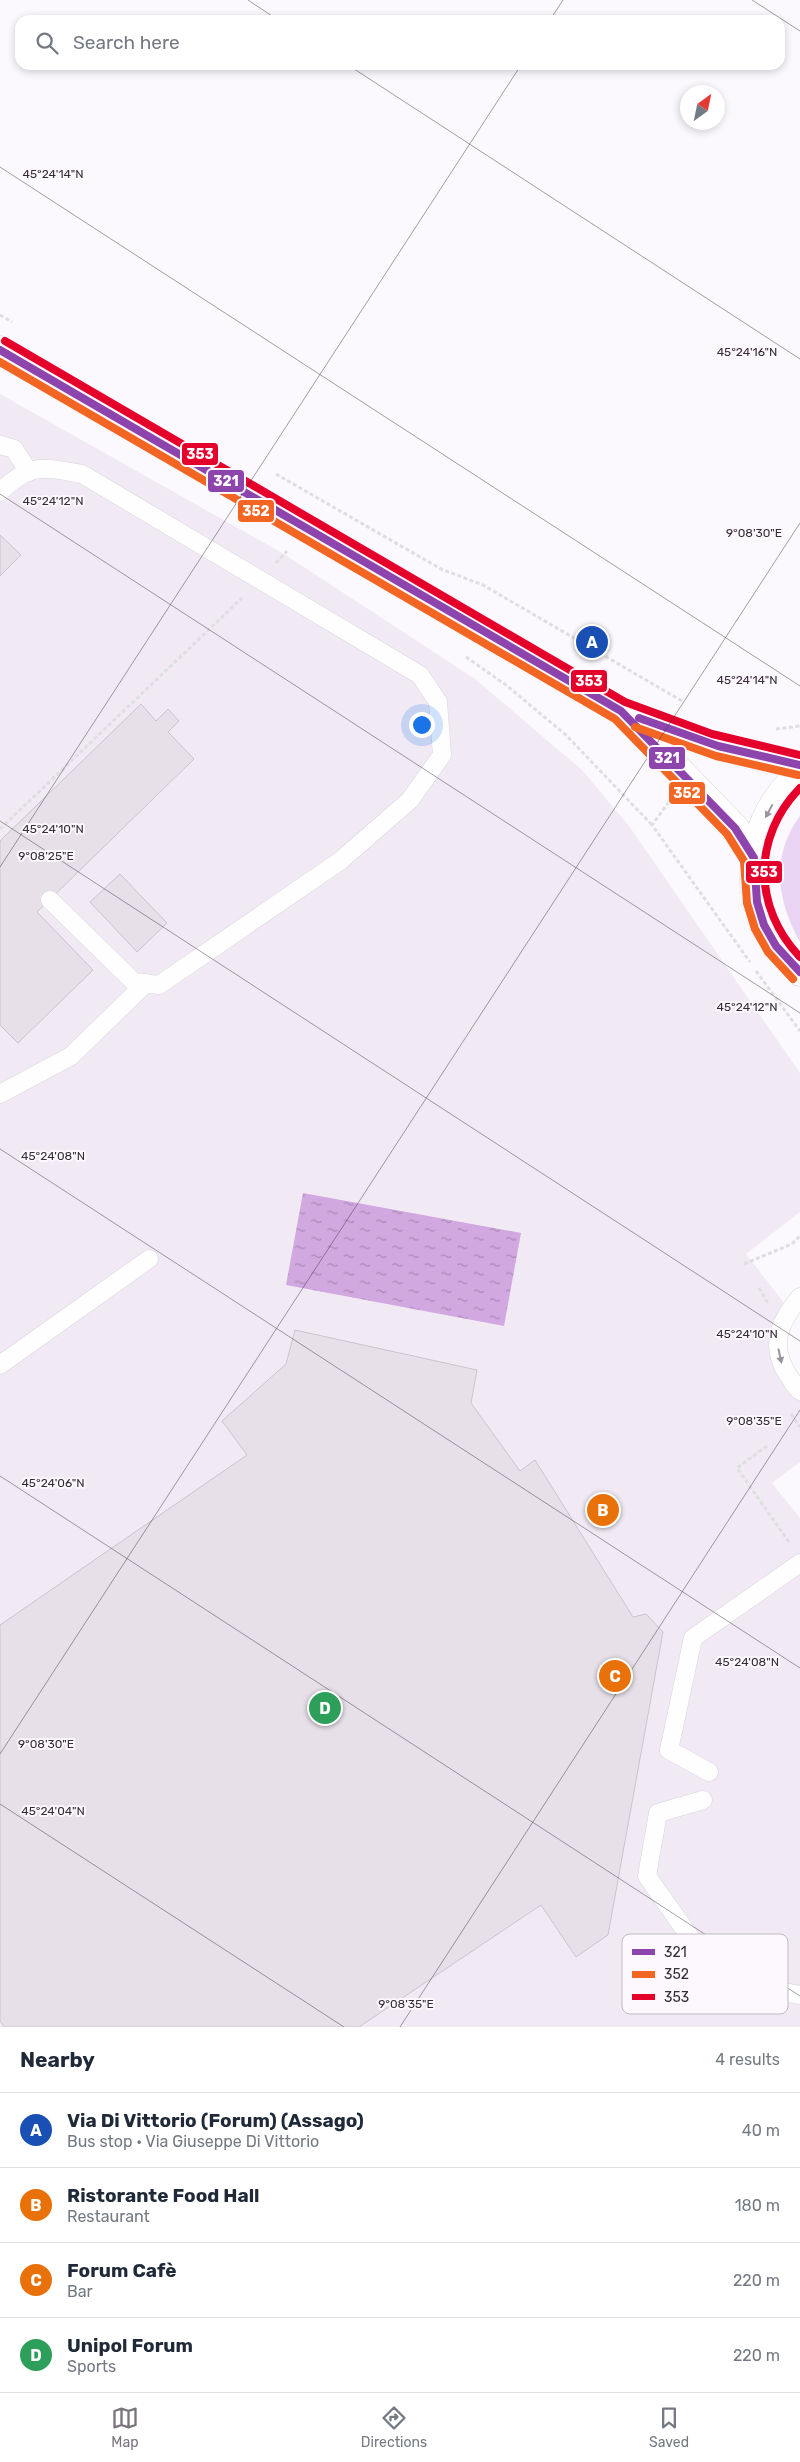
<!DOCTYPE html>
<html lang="en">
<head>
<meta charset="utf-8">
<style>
	body { margin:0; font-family:Rubik,sans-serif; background:#f6f6f7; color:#1f2937 }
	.compass { position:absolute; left:680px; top:85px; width:45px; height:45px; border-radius:50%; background:#fff; box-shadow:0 2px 8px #0003; rotate:33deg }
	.you { position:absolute; left:421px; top:724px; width:18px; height:18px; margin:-12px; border:4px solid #fff; border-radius:50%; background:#1a73e8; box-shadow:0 0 0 8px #1a73e833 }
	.badge { display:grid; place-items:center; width:32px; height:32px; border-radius:50%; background:#7a747d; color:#fff; font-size:16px; font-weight:700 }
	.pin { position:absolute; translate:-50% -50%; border:2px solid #fff; box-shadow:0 1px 5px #0006 }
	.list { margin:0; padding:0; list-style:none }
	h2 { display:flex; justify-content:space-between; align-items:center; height:65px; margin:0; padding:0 20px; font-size:21px }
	h2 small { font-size:16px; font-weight:400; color:#747a83 }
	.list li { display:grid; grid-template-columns:32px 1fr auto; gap:15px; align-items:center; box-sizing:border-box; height:75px; padding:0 20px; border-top:1px solid #e0e1e3 }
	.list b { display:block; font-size:19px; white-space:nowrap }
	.list p { margin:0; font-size:16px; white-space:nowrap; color:#747a83 }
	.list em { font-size:16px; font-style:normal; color:#747a83 }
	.icon { flex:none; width:28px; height:28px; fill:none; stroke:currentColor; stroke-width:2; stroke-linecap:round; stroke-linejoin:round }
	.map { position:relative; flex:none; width:800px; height:2027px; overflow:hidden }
	.search { position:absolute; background:#fff; box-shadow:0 2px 8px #0003; left:15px; right:15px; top:15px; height:55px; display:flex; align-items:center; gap:12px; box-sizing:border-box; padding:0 18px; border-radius:15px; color:#747a83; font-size:19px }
	.sheet { height:365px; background:#fff }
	nav { display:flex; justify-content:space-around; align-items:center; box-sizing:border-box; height:70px; border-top:1px solid #e0e1e3; background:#fff; font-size:14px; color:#747a83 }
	nav a { display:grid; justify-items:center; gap:2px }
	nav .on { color:#7a747d }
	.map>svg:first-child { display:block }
	.built { fill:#f1eaf4 }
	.grass { fill:#ead4f3 }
	.water { fill:url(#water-ripples) }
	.building { fill:#e7e0e9; stroke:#cac5cd }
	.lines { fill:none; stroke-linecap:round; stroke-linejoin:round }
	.lane-casing { stroke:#d9d3db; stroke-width:19 }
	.secondary-casing { stroke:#d9d3db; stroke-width:29 }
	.path { stroke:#dfdee0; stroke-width:3; stroke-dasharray:4 2.5; stroke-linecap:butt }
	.lane { stroke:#fefeff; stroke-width:18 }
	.secondary { stroke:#fefeff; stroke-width:28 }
	.bus-1-casing { stroke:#fcf8fe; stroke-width:11 }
	.bus-2-casing { stroke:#fcf8fe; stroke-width:11 }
	.bus-3-casing { stroke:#fcf8fe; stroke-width:11 }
	.bus-1 { stroke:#8e44ad; stroke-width:8 }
	.bus-2 { stroke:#f26522; stroke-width:8 }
	.bus-3 { stroke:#e4002b; stroke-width:8 }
	.oneway { fill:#9a959c }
	.ticks { fill:none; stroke:#352c38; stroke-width:1; stroke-opacity:0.45 }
	.key { fill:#fcf8fe; stroke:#c0bbc3; stroke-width:1 }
	.key-label { font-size:14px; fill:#352c38 }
	.ticks-label { font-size:12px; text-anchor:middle; fill:#352c38; stroke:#fcf8fe; stroke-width:4; stroke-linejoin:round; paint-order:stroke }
	.line-badge { stroke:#fcf8fe; stroke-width:2 }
	.badge-label { font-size:14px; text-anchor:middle; font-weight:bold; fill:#fff }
</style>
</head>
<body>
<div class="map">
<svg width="800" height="2027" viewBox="0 0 800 2027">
	<defs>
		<pattern id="water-ripples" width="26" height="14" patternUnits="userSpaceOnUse" patternTransform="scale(1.25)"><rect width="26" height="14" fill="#d1a8e0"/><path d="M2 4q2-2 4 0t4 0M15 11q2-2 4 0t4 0" fill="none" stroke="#aa89b7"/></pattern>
	</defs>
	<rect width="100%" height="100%" fill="#fbf9fd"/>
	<path class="built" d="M 0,394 L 284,554 L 475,679 L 582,770 L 629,826 L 800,1073 L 800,1212 L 746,1254 L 788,1308 L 784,1362 L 800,1386 L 800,1462 L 772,1483 L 800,1518 L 800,2027 L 0,2027 Z"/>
	<path class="grass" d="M 800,816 L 800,942 C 777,901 770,856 800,816 Z"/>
	<path class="water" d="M 303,1193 L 521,1233 L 504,1326 L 286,1285 Z"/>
	<g class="building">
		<path d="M 0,535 L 21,555 L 0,576 Z"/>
		<path d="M 141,704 L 156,721 L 168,709 L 179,721 L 168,732 L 194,759 L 37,912 L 93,970 L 18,1043 L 0,1025 L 0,841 Z"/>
		<path d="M 120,874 L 167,923 L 137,952 L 90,902 Z"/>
		<path d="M 295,1330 L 477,1370 L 471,1403 L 520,1471 L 535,1460 L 633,1617 L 646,1614 L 663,1632 L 608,1935 L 576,1957 L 541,1905 L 359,2027 L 4,2027 L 0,2021 L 0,1625 L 247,1455 L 222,1421 L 286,1364 Z"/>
	</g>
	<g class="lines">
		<defs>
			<g id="lane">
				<path d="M 0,445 L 14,449 L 29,472"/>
				<path d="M 0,492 C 31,462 43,467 82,474 L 420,675 L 438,702 L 442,755 L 410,800 L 340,861 L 159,985 L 134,982 L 50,900"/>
				<path d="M 0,1094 L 71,1056 L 146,983"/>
				<path d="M 800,1297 C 779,1323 769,1345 788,1375 C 792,1380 795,1387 800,1391"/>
				<path d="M 0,1365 L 149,1259"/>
				<path d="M 709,1772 L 669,1750 L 693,1638 L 800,1563"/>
				<path d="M 703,1800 L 658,1813 L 647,1876 L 721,1981 L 800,1995"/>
			</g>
			<g id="secondary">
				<path d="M 0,350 L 621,711 C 681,735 736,755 800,765"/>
				<path d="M 629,719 L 735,828 L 754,858"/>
				<path d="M 800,774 C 751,815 737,893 777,946 C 783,955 792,963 800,972"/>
			</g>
		</defs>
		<use href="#lane" class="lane-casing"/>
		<use href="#secondary" class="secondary-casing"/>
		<g class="path">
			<path d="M 0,315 L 12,322"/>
			<path d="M 276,474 L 441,569 L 483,585 L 682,701"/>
			<path d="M 276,563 L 287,551"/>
			<path d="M 466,657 L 506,685 L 566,735 L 652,825"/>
			<path d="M 776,729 L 800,726"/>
			<path d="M 669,802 L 652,825 L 750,962"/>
			<path d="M 0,829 L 242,598"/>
			<path d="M 756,971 L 800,1031"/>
			<path d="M 744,1264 L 792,1244 L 800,1236"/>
			<path d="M 759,1288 L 768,1303"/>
			<path d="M 791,1414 L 800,1427"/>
			<path d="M 767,1446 L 737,1468 L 789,1542"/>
		</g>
		<use href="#lane" class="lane"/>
		<use href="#secondary" class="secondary"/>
		<defs>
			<g id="bus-1">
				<path d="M 0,350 L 621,711 L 735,828 L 754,858 L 757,902 L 764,925 L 776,946 L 800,972"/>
				<path d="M 639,718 L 718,746 L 800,765"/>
			</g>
			<g id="bus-2">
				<path d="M 0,362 L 615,719 L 727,834 L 744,861 L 747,903 L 755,929 L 768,952 L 793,979"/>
				<path d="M 635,727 L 716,756 L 798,775"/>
			</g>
			<g id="bus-3">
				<path d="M 5,341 L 625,702 L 712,734 L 800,755"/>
				<path d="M 800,788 C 752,837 753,908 800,957"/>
			</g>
		</defs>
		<use href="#bus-1" class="bus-1-casing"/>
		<use href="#bus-2" class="bus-2-casing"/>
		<use href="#bus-3" class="bus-3-casing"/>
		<use href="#bus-1" class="bus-1"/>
		<use href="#bus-2" class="bus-2"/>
		<use href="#bus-3" class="bus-3"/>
	</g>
	<defs><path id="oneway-solid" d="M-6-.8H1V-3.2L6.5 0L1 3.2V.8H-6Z" transform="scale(1.25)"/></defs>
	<g class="oneway">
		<use href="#oneway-solid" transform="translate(769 811) rotate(118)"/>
		<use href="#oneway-solid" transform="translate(780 1356) rotate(78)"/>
	</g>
	<path class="ticks" d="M 248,0 L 278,20M 752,0 L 800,31M 550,20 L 563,0M 348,65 L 800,359M 0,167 L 800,686M 0,494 L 800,1013M 0,821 L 800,1341M 0,867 L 521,65M 0,1149 L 800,1668M 0,1476 L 800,1996M 0,1754 L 800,523M 0,1804 L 344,2027M 400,2027 L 800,1410"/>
	<rect x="622" y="1934" width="166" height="80" rx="8" class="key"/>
	<rect x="632" y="1949" width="23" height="6" fill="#8e44ad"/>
	<rect x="632" y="1971" width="23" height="7" fill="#f26522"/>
	<rect x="632" y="1994" width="23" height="6" fill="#e4002b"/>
	<g class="key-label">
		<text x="664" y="1957">321</text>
		<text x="664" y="1979">352</text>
		<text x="664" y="2002">353</text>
	</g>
	<g class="ticks-label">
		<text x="53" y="178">45°24'14"N</text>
		<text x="747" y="356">45°24'16"N</text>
		<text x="53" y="505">45°24'12"N</text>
		<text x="754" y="537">9°08'30"E</text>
		<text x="747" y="684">45°24'14"N</text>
		<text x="53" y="833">45°24'10"N</text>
		<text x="46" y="860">9°08'25"E</text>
		<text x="747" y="1011">45°24'12"N</text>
		<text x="53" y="1160">45°24'08"N</text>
		<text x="747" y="1338">45°24'10"N</text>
		<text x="754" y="1425">9°08'35"E</text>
		<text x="53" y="1487">45°24'06"N</text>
		<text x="747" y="1666">45°24'08"N</text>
		<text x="46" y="1748">9°08'30"E</text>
		<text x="53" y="1815">45°24'04"N</text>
		<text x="406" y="2008">9°08'35"E</text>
	</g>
	<g class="line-badge">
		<rect x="181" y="442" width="38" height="24" rx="5" fill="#e4002b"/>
		<rect x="207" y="469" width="38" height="24" rx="5" fill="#8e44ad"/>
		<rect x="237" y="499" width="38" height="24" rx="5" fill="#f26522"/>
		<rect x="570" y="669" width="38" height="24" rx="5" fill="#e4002b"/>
		<rect x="648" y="746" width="38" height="24" rx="5" fill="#8e44ad"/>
		<rect x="668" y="781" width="38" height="24" rx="5" fill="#f26522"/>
		<rect x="745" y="860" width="38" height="24" rx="5" fill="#e4002b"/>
	</g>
	<g class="badge-label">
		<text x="200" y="459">353</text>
		<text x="226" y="486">321</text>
		<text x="256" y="516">352</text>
		<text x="589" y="686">353</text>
		<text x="667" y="763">321</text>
		<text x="687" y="798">352</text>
		<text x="764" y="877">353</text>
	</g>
</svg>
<svg class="compass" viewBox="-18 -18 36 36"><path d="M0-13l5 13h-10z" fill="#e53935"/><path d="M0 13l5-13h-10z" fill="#747a83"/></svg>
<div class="you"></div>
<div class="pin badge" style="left:592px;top:642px;background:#1a4fb4">A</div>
<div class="pin badge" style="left:603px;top:1510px;background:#e8710a">B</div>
<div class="pin badge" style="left:615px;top:1676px;background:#e8710a">C</div>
<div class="pin badge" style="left:325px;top:1708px;background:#2e9e5b">D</div>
<div class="search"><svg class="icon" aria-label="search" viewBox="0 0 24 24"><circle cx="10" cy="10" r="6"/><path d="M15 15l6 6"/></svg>Search here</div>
</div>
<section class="sheet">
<h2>Nearby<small>4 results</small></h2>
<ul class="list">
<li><span class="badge" style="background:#1a4fb4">A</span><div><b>Via Di Vittorio (Forum) (Assago)</b><p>Bus stop · Via Giuseppe Di Vittorio</p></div><em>40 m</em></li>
<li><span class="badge" style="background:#e8710a">B</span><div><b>Ristorante Food Hall</b><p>Restaurant</p></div><em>180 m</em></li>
<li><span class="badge" style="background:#e8710a">C</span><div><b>Forum Cafè</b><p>Bar</p></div><em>220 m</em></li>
<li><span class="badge" style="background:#2e9e5b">D</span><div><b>Unipol Forum</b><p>Sports</p></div><em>220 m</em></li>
</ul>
</section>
<nav>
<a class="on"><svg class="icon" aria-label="map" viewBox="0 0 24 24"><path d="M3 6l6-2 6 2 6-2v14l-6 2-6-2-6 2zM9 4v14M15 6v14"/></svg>Map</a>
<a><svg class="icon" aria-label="directions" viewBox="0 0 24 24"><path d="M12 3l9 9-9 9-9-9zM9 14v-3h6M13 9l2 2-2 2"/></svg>Directions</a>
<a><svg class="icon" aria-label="saved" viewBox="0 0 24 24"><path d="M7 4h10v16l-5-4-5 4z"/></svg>Saved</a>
</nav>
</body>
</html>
